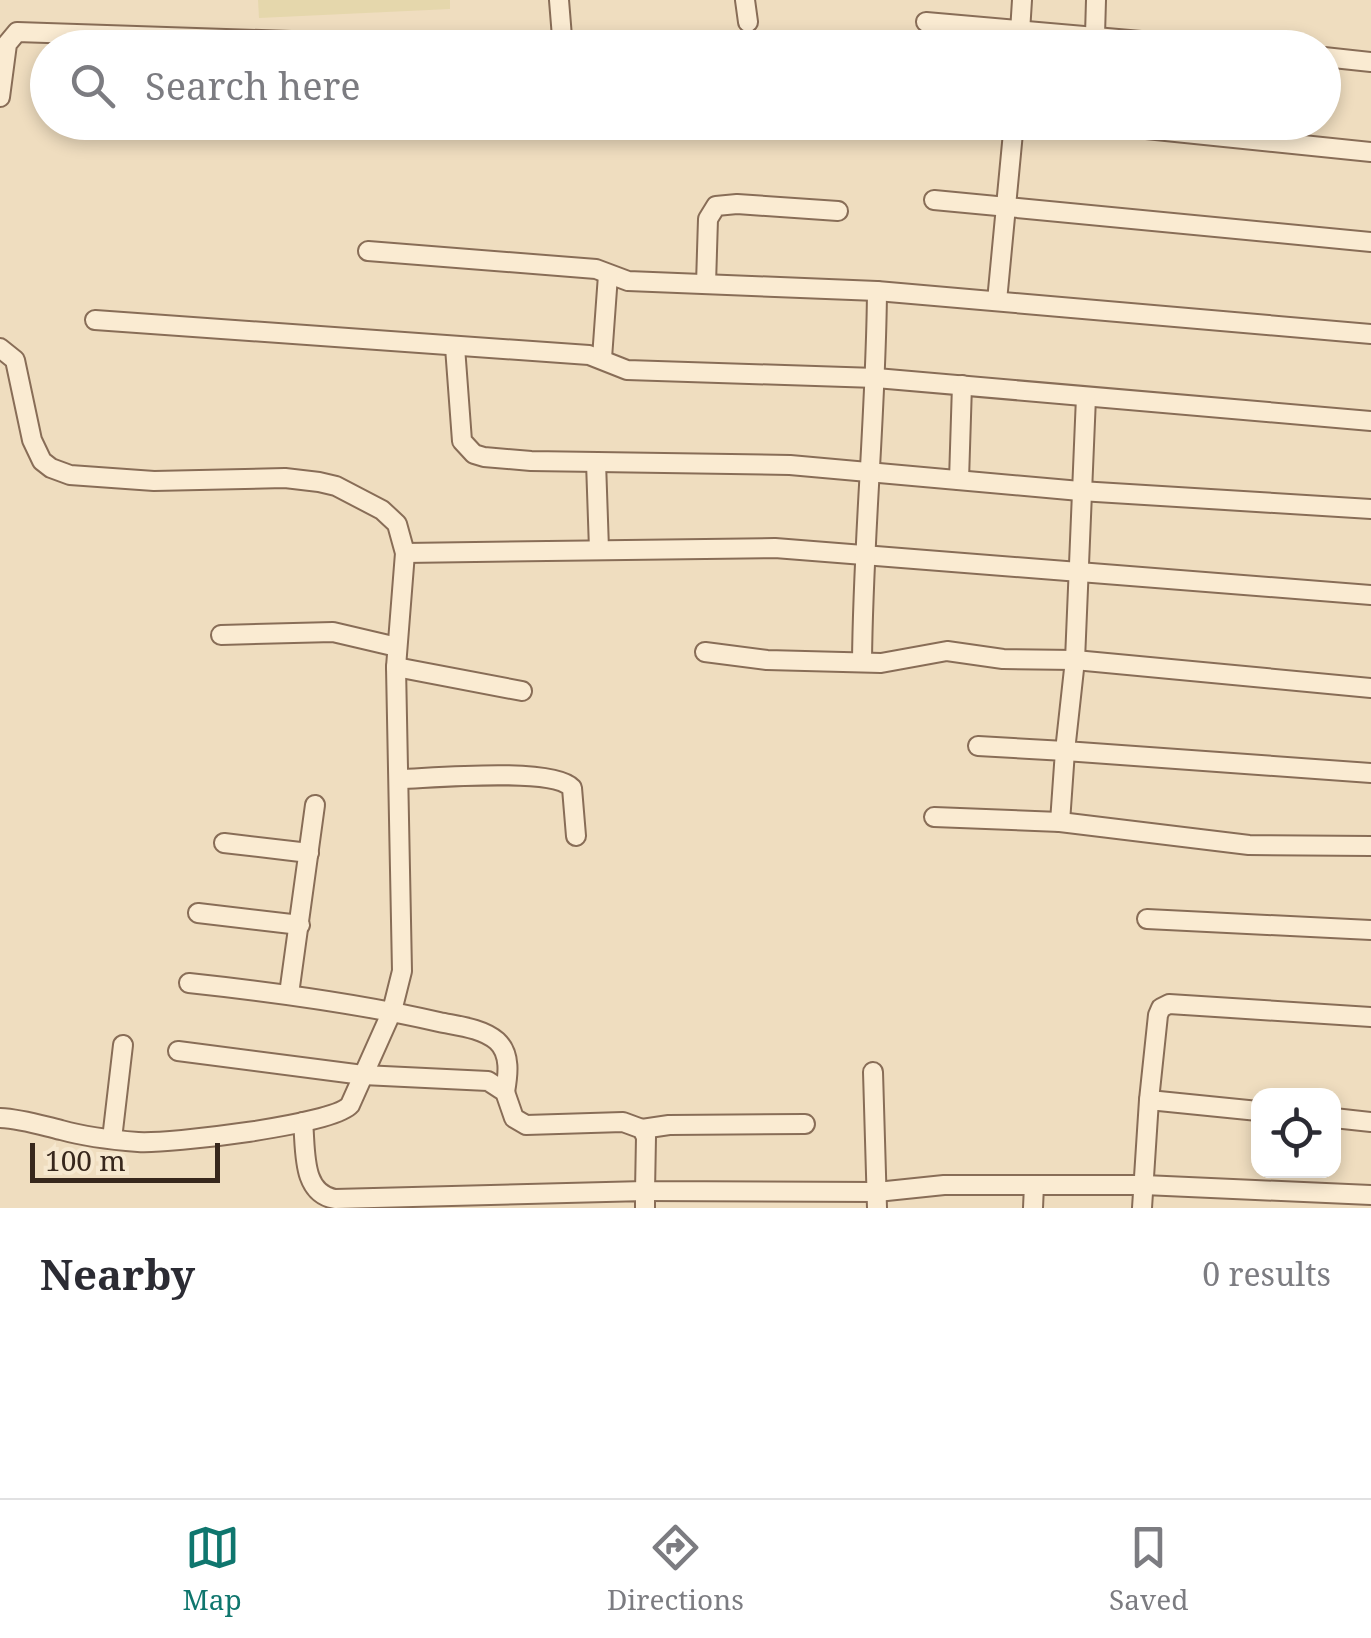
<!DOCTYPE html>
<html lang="en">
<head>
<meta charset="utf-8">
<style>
	body { margin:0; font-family:"Noto Serif",serif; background:#f7f7f7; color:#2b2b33 }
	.controls { position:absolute; right:30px; bottom:30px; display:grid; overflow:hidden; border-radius:20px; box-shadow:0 5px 15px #0003 }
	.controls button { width:90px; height:90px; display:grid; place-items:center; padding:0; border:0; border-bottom:2px solid #e1e1e2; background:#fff; color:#2b2b33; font:50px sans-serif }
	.scale { position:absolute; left:30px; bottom:25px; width:190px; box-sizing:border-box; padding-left:10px; border:5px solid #37271c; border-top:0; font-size:28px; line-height:35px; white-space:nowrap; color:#37271c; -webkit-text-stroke:8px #f6e8cf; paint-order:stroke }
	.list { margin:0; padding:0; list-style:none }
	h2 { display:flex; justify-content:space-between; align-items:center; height:130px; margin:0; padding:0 40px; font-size:42px }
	h2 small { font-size:32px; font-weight:400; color:#7c7c81 }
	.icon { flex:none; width:55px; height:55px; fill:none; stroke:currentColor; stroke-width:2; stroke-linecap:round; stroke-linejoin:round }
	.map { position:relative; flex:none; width:1371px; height:1208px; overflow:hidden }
	.search { position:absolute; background:#fff; box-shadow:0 5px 15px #0003; left:30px; right:30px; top:30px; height:110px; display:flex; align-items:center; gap:25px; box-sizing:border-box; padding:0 35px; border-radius:55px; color:#7c7c81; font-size:38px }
	.sheet { height:290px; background:#fff }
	nav { display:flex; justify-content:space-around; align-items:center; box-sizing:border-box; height:140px; border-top:2px solid #e1e1e2; background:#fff; font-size:28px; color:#7c7c81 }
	nav a { display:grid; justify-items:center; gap:5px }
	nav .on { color:#0f766e }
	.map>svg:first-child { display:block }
	.farmland { fill:#e5d7ac }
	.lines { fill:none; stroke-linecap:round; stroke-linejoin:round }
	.minor-casing { stroke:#886d57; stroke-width:22 }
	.minor { stroke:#faebd2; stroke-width:18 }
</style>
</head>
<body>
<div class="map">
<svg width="1371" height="1208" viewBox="0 0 1371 1208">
	<rect width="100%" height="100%" fill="#efddbf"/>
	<path class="farmland" d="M 258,0 L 450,0 L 450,9 L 259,18 Z"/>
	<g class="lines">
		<defs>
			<g id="minor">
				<path d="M 745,0 L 748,22"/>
				<path d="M 926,22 L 1221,48"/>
				<path d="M 1095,35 L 1096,0"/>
				<path d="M 554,48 L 562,37 L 559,0"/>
				<path d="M 1019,48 L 1022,0"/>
				<path d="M 1324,57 L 1371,62"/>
				<path d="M 0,97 L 7,44 L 17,32 L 501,48"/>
				<path d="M 1078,122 L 1371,152"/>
				<path d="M 934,200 L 1371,242"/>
				<path d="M 368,251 L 596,269 L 628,281 L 877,291 L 1371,334"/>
				<path d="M 706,284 L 708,219 L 716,206 L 737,204 L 838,211"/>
				<path d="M 997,301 L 1014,122"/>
				<path d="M 95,320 L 589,355 L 627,370 L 876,378 L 1371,421"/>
				<path d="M 455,347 L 462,441 L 474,454 L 484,457 L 531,461 L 790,465 L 1080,491 L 1371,509"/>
				<path d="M 0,348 L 15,360 L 32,440 L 42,461 L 51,468 L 70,475 L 154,481 L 285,478 L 319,482 L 336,486 L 382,510 L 397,524 L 405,553 L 396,667 L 402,971 L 392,1011 L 350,1105 C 333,1125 170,1144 138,1142 C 112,1140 86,1137 61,1130 C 40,1125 22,1119 0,1118"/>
				<path d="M 602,358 L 608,275"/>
				<path d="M 1086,397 L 1075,660 L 1065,751 L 1371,773"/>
				<path d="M 596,462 L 599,549"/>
				<path d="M 959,480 L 962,385"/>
				<path d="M 405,553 L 775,548 L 1371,595"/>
				<path d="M 221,635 L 333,632 L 397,647"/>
				<path d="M 705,652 L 767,660 L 881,663 L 947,651 L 1003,659 L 1075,660 L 1371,688"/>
				<path d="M 862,662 C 863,538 876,415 877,291"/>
				<path d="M 396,667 L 522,691"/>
				<path d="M 978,746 L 1065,751 L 1060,822"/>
				<path d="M 400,779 C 433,778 553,767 572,788 L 576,836"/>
				<path d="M 934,817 L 1060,822 L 1249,845 L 1371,846"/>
				<path d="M 224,843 L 309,853"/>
				<path d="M 198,913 L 300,925"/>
				<path d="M 1147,919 L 1371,930"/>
				<path d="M 189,983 C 273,992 357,1003 439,1022 C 458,1026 482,1028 497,1041 C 511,1054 508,1075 505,1092"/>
				<path d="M 289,994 L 315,805"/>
				<path d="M 178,1051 L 363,1075 L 488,1081 L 505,1092 L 514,1118 L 526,1125 L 623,1122 L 642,1129 L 646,1137 L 645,1191 L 877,1192 L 944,1185 L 1144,1185 L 1371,1195"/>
				<path d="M 873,1072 L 877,1208"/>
				<path d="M 1149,1100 L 1158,1015 L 1161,1008 L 1169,1004 L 1371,1017"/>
				<path d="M 1334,1118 L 1371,1122"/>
				<path d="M 303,1122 C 306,1150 301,1193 335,1199 L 645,1191 L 645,1208"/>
				<path d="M 642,1129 L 669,1125 L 805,1124"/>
				<path d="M 112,1139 L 123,1045"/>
				<path d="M 1033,1208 L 1034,1185"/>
				<path d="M 1142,1208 L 1149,1100 L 1258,1111"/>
			</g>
		</defs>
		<use href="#minor" class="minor-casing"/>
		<use href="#minor" class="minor"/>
	</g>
</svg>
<div class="controls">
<button><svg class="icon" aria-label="locate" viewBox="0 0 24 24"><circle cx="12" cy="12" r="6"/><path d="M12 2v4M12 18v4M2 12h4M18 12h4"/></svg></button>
</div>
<div class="scale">100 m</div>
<div class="search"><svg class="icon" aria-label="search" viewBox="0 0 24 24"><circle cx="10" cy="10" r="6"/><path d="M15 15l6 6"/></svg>Search here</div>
</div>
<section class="sheet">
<h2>Nearby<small>0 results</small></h2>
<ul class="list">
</ul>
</section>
<nav>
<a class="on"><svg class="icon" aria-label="map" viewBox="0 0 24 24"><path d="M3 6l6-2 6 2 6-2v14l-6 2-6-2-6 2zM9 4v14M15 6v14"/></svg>Map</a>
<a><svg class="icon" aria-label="directions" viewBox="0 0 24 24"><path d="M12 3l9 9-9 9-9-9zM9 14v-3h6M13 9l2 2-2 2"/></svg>Directions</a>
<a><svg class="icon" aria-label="saved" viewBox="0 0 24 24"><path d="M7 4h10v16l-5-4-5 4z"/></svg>Saved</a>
</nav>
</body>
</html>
